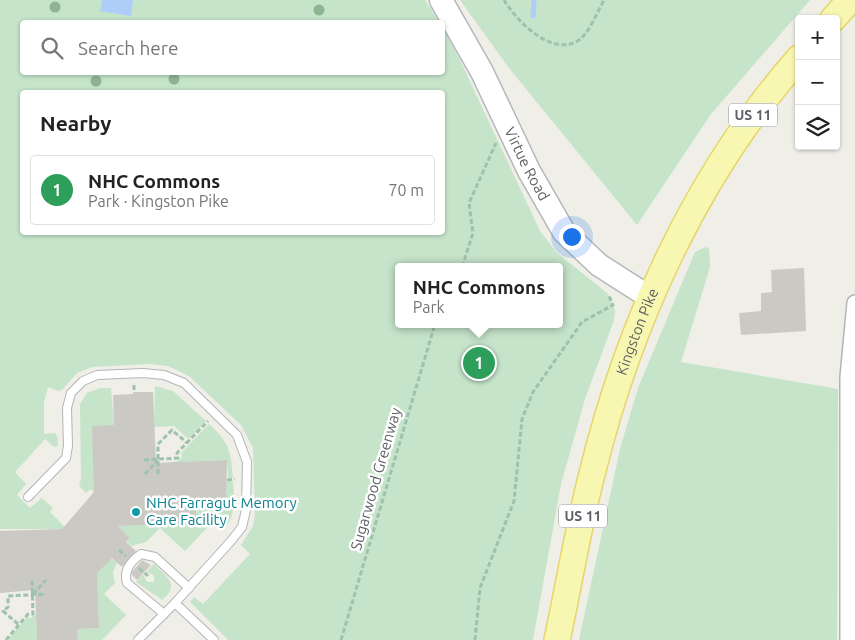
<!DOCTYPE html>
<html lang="en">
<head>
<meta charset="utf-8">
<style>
	body { margin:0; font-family:Ubuntu,sans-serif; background:#f2f2f2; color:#222 }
	.controls { position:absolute; right:15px; top:15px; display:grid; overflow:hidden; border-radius:5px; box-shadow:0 1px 4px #0004 }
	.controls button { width:45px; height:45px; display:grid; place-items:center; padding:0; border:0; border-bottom:1px solid #e0e0e0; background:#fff; color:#222; font:25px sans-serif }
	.you { position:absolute; left:571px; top:236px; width:18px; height:18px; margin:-12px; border:4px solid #fff; border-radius:50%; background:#1a73e8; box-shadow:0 0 0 8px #1a73e833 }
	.badge { display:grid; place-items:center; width:32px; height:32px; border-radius:50%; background:#1a73e8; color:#fff; font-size:16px; font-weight:700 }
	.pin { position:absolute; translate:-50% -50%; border:2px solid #fff; box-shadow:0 1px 5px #0006 }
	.popup { position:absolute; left:395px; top:263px; width:168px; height:65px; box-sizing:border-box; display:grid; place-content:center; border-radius:5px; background:#fff; filter:drop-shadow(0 1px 4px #0005); font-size:16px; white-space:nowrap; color:#767676 }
	.popup b { font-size:19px; color:#222 }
	.popup::after { content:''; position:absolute; left:50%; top:100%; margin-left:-10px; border:10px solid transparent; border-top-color:#fff }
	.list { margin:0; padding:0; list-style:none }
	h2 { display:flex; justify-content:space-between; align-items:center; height:65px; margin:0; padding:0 20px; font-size:21px }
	h2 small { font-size:16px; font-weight:400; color:#767676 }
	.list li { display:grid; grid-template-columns:32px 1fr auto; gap:15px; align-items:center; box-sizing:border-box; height:70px; margin:0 10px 10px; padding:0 10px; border:1px solid #e0e0e0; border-radius:5px }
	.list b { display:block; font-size:19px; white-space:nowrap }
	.list p { margin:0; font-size:16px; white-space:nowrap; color:#767676 }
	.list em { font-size:16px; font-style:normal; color:#767676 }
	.icon { flex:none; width:28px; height:28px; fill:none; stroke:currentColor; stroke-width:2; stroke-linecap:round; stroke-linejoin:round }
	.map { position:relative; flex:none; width:855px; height:640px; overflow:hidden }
	.search { position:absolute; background:#fff; box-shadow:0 1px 4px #0004; left:20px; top:20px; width:425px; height:55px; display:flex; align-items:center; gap:12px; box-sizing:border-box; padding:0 18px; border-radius:5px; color:#767676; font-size:19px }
	.panel { position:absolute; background:#fff; box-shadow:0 1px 4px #0004; left:20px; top:90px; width:425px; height:145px; border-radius:5px }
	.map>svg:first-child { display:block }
	.green { fill:#c5e4ca; fill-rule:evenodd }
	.water { fill:#aecdf8 }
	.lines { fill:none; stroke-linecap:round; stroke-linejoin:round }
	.stream { stroke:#aecdf8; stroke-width:5 }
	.building { fill:#cbc9c3 }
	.lane-casing { stroke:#b4b5ba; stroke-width:10 }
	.street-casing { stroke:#b4b5ba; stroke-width:18 }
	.secondary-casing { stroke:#b5b7bc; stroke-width:25 }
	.primary-casing { stroke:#e6d569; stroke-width:28 }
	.path { stroke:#9ec2ad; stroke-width:3; stroke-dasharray:5 2.5; stroke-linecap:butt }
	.lane { stroke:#fff; stroke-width:8 }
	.street { stroke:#fff; stroke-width:15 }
	.secondary { stroke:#fff; stroke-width:22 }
	.primary { stroke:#f8f7b2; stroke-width:25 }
	.tree { fill:#8eb492 }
	.culture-dot { fill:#0f9aa8; stroke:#fff; stroke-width:2 }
	.labels { text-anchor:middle; stroke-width:5; stroke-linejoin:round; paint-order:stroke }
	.shield { fill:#fff; stroke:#8e9093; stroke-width:1 }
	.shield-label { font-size:14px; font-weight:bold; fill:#5e6065 }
	.street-label { font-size:15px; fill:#5e6065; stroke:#fff }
	.culture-label { font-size:15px; fill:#0d838f; stroke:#fff; text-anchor:start }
</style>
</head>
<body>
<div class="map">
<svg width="855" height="640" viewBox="0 0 855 640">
	<rect width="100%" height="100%" fill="#efeee7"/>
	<g class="green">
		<path d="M 0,0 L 425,0 L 439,22 L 22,22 L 22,72 L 442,72 L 443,28 L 460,60 L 540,231 L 556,252 L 607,293 L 615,310 L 614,320 L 585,399 L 561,484 L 533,640 L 228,640 L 190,602 L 194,597 L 203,604 L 250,554 L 241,545 L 253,526 L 255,514 L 253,448 L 241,425 L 189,376 L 168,366 L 150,364 L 92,367 L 77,373 L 62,390 L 58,391 L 48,387 L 44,402 L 44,434 L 55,433 L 58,439 L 58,446 L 54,447 L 45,439 L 15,472 L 26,484 L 17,495 L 30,508 L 42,498 L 53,508 L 50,512 L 65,527 L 62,529 L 0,529 ZM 22,92 L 442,92 L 442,232 L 22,232 ZM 399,267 L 559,267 L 559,324 L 399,324 Z"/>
		<path d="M 460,0 L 810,0 L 711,114 L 637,225 L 509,68 Z"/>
		<path d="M 706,247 L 709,249 L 710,267 L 681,362 L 838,389 L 837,640 L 579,640 L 620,449 L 638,388 L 695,252 Z"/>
		<path d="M 155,386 L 173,391 L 206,421 L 190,438 L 187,438 L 174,426 L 154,427 Z"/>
		<path d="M 101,388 L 111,388 L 114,425 L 94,492 L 90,489 L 86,493 L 79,486 L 81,479 L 80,404 L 87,393 Z"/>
		<path d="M 209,424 C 229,442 231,451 233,478 L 228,478 L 227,460 L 162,463 L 178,461 L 182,457 L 181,453 Z"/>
		<path d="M 233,481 C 234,498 236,515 225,528 L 215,519 L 185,551 L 160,528 L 146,542 L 131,546 L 127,542 L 130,538 L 118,526 L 196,523 L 196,502 L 226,501 L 225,482 Z"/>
		<path d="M 96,550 L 117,562 L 113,572 L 115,583 L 104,594 L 126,615 L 102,640 L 78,640 L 77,629 L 99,628 Z"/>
		<path d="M 154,564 C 166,576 181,585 162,600 L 136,582 L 143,574 L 147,582 L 154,582 L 154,575 L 146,572 Z"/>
		<path d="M 36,614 L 37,640 L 8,640 L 27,617 L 31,618 Z"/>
	</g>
	<path class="water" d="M 102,0 L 133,0 L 131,16 L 100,11 Z"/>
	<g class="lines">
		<path class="stream" d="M 533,16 L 534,0"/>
	</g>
	<g class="building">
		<path d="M 804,268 L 806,331 L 741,335 L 739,313 L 761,311 L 761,293 L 772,292 L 771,270 Z"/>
		<path d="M 133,392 L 153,392 L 156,463 L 227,460 L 226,501 L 196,502 L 196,523 L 118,526 L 130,538 L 126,542 L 136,551 L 122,567 L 112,558 L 97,573 L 99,628 L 77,629 L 78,640 L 37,640 L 35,590 L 0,593 L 0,531 L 62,529 L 94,492 L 92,426 L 114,425 L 113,395 L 133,394 Z"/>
		<path d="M 142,560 L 151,565 L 137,580 L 132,575 L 132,572 Z"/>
	</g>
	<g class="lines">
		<defs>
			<g id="lane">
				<path d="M 28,497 L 66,458 L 68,446 L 67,408 L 71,393 L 83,381 L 97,375 L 143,373 L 164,375 L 184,383 L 237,435 L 247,462 L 246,510 L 242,527 L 231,541 L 175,603"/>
				<path d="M 164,614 L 127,583 C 123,570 131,561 141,554 L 155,557 L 189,588"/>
				<path d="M 138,640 L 175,603 L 214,640"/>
			</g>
			<path id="street" d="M 848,640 L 848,377 L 855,303"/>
			<g id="secondary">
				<path id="s1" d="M 441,0 L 482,72 L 529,171 L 564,232 L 599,265 L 649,297"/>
			</g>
			<g id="primary">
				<path d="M 833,19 L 850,0"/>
				<path id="s2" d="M 557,640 C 569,585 578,528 592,474 C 629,323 696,175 799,58"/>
			</g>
		</defs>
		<use href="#lane" class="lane-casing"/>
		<use href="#street" class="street-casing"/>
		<use href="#secondary" class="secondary-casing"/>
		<use href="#primary" class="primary-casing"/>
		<g class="path">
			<path d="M 504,0 C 516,20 549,55 576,42 C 589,35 597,12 604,0"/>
			<path d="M 462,267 L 473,233 L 469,203 L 496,143"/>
			<path d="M 134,385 L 134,392"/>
			<path d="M 144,460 L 178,458 L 177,453 L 208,421"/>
			<path d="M 145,474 L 158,460"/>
			<path d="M 158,474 L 158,444 L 172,430 L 187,443"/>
			<path d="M 227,480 L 235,479"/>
			<path d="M 119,550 L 126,556"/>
			<path d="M 139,568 L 148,576"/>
			<path d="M 33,594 L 46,580"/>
			<path d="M 18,624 L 3,611 L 8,607 L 8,596 L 46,594"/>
			<path d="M 6,640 L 28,614 L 33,614 L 32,581"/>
			<path d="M 341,640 L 435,324"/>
			<path d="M 475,640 L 480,588 L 514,501 L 522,419 L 533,392 L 582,322 L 613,305 L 609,296"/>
		</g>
		<use href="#lane" class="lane"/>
		<use href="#street" class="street"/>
		<use href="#secondary" class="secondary"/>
		<use href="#primary" class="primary"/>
	</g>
	<g class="tree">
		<circle cx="55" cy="7" r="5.5"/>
		<circle cx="319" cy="10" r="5.5"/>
		<circle cx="174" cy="79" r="5.5"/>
		<circle cx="96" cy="81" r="5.5"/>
	</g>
	<circle class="culture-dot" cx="136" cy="512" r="5"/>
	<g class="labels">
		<g class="shield">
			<rect x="729" y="103.5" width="48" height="23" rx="4"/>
			<rect x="559" y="504.5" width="48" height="23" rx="4"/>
		</g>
		<g class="shield-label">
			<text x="753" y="120">US 11</text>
			<text x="583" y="521">US 11</text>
		</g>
		<g class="street-label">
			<text dy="5" stroke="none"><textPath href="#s1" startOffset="185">Virtue Road</textPath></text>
			<text dy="5" stroke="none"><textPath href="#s2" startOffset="319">Kingston Pike</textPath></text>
			<text transform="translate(376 479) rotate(-74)" y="5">Sugarwood Greenway</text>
		</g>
		<g class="culture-label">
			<text x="146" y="508">NHC Farragut Memory<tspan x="146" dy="17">Care Facility</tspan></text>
		</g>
	</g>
</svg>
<div class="controls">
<button>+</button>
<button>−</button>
<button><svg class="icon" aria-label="layers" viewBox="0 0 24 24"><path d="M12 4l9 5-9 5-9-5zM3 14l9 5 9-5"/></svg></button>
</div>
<div class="you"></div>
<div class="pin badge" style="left:479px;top:363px;background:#2e9e5b">1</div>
<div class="popup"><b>NHC Commons</b>Park</div>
<div class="search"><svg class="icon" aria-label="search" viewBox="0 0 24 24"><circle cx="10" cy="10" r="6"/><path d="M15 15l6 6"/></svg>Search here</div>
<section class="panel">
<h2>Nearby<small></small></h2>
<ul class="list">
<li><span class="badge" style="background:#2e9e5b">1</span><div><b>NHC Commons</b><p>Park · Kingston Pike</p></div><em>70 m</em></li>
</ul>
</section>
</div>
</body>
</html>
